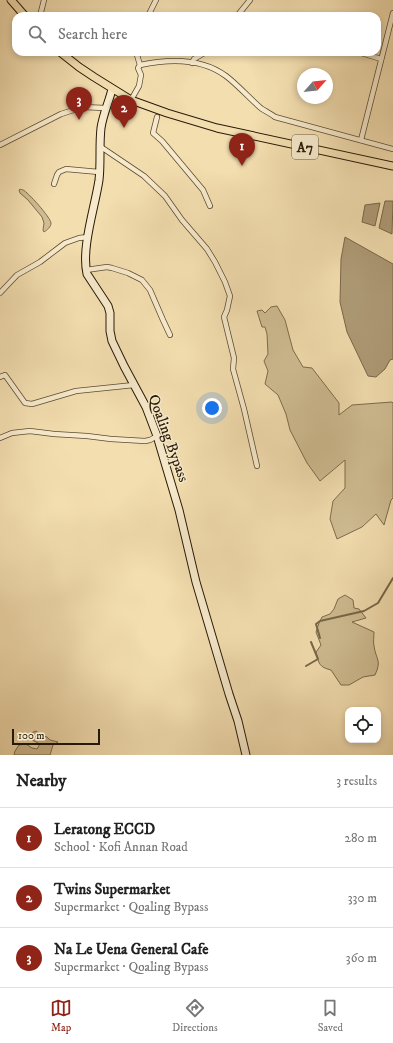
<!DOCTYPE html>
<html lang="en">
<head>
<meta charset="utf-8">
<style>
	body { margin:0; font-family:"IM FELL DW Pica",serif; background:#f6f6f6; color:#222 }
	.controls { position:absolute; right:12px; bottom:12px; display:grid; overflow:hidden; border-radius:8px; box-shadow:0 2px 6px #0003 }
	.controls button { width:36px; height:36px; display:grid; place-items:center; padding:0; border:0; border-bottom:1px solid #e0e0e0; background:#fff; color:#222; font:20px sans-serif }
	.compass { position:absolute; left:297px; top:68px; width:36px; height:36px; border-radius:50%; background:#fff; box-shadow:0 2px 6px #0003; rotate:63deg }
	.scale { position:absolute; left:12px; bottom:10px; width:88px; box-sizing:border-box; padding-left:4px; border:2px solid #281a07; border-top:0; font-size:11px; line-height:14px; white-space:nowrap; color:#281a07; -webkit-text-stroke:3px #f7eacc; paint-order:stroke }
	.you { position:absolute; left:212px; top:408px; width:14px; height:14px; margin:-10px; border:3px solid #fff; border-radius:50%; background:#1a73e8; box-shadow:0 0 0 6px #1a73e833 }
	.badge { display:grid; place-items:center; width:26px; height:26px; border-radius:50%; background:#8f2418; color:#fff; font-size:13px; font-weight:700 }
	.pin { position:absolute; translate:-50% -33px; filter:drop-shadow(0 1px 2px #0008) }
	.pin::after { content:''; position:absolute; top:21px; width:14px; height:12px; background:inherit; clip-path:polygon(0 0,100% 0,50% 100%) }
	.list { margin:0; padding:0; list-style:none }
	h2 { display:flex; justify-content:space-between; align-items:center; height:52px; margin:0; padding:0 16px; font-size:17px }
	h2 small { font-size:13px; font-weight:400; color:#767676 }
	.list li { display:grid; grid-template-columns:26px 1fr auto; gap:12px; align-items:center; box-sizing:border-box; height:60px; padding:0 16px; border-top:1px solid #e0e0e0 }
	.list b { display:block; font-size:15px; white-space:nowrap }
	.list p { margin:0; font-size:13px; white-space:nowrap; color:#767676 }
	.list em { font-size:13px; font-style:normal; color:#767676 }
	.icon { flex:none; width:22px; height:22px; fill:none; stroke:currentColor; stroke-width:2; stroke-linecap:round; stroke-linejoin:round }
	.map { position:relative; flex:none; width:393px; height:755px; overflow:hidden }
	.search { position:absolute; background:#fff; box-shadow:0 2px 6px #0003; left:12px; right:12px; top:12px; height:44px; display:flex; align-items:center; gap:10px; box-sizing:border-box; padding:0 14px; border-radius:12px; color:#767676; font-size:15px }
	.sheet { height:232px; background:#fff }
	nav { display:flex; justify-content:space-around; align-items:center; box-sizing:border-box; height:56px; border-top:1px solid #e0e0e0; background:#fff; font-size:11px; color:#767676 }
	nav a { display:grid; justify-items:center; gap:2px }
	nav .on { color:#8f2418 }
	.map>svg:first-child { display:block }
	.green { fill:#d0bd93; stroke:#7c6c4d }
	.water { fill:#ae9b77; stroke:#78674a }
	.lines { fill:none; stroke-linecap:round; stroke-linejoin:round }
	.stream { stroke:#78674a; stroke-width:2 }
	.minor-casing { stroke:#5b4b31; stroke-width:6 }
	.secondary-casing { stroke:#281a07; stroke-width:9 }
	.primary-casing { stroke:#281a07; stroke-width:9 }
	.minor { stroke:#f7eacc; stroke-width:4.5 }
	.secondary { stroke:#f7eacc; stroke-width:7 }
	.primary { stroke:#f3deb0; stroke-width:7 }
	.labels { text-anchor:middle; stroke-width:3; stroke-linejoin:round; paint-order:stroke }
	.shield { fill:#f7eacc; stroke:#665842; stroke-width:1 }
	.shield-label { font-size:14px; font-weight:bold; fill:#281a07 }
	.street-label { font-size:15px; fill:#281a07; stroke:#f7eacc }
</style>
</head>
<body>
<div class="map">
<svg width="393" height="755" viewBox="0 0 393 755">
	<rect width="100%" height="100%" fill="#f3deb0"/>
	<filter id="stains"><feTurbulence type="fractalNoise" baseFrequency=".005" numOctaves="4"/><feColorMatrix values="0 0 0 0 .2 0 0 0 0 .09 0 0 0 0 .02 0 0 0 .5 -.17"/></filter>
	<radialGradient id="worn" r=".72"><stop offset=".6" stop-color="#630" stop-opacity="0"/><stop offset="1" stop-color="#630" stop-opacity=".3"/></radialGradient>
	<g class="green">
		<path d="M 20,189 C 21,190 22,189 23,190 C 27,191 51,218 51,223 C 51,227 47,230 44,232 L 43,230 L 44,223 L 42,217 L 28,200 L 20,193 L 19,190 Z"/>
		<path d="M 277,306 L 285,320 L 293,350 L 303,367 L 312,368 L 339,403 L 339,415 L 352,405 L 392,402 L 393,403 L 393,498 L 391,500 L 384,525 L 376,514 L 362,527 L 337,539 L 330,519 L 333,501 L 345,488 L 345,460 L 320,481 L 307,463 L 290,430 L 286,414 L 278,395 L 265,384 L 268,371 L 264,361 L 268,354 L 267,334 L 265,327 L 262,327 L 257,311 L 262,310 L 265,313 L 271,307 Z"/>
		<path d="M 345,595 L 353,600 L 354,608 L 359,609 L 366,618 L 352,622 L 374,632 C 374,637 373,642 374,646 C 376,660 382,660 375,675 L 363,677 L 349,685 L 341,685 L 331,670 C 319,667 319,664 316,652 L 321,645 L 316,632 L 319,623 L 322,617 L 330,614 L 334,609 L 338,599 Z"/>
		<path d="M 36,731 L 41,735 L 47,737 L 50,740 L 58,742 L 53,745 L 50,755 L 14,755 L 15,751 L 19,745 L 26,744 L 32,748 L 37,749 L 40,744 L 30,739 L 31,733 Z"/>
	</g>
	<g class="water">
		<path d="M 385,201 L 393,201 L 392,234 L 379,228 Z"/>
		<path d="M 380,203 L 375,226 L 362,222 L 365,205 Z"/>
		<path d="M 345,237 L 393,264 L 393,359 L 390,360 L 385,369 L 376,377 L 368,376 L 347,332 L 340,302 L 341,259 Z"/>
	</g>
	<g class="lines">
		<g class="stream">
			<path d="M 320,638 L 316,624 L 320,621 L 364,611 L 378,603 L 393,578"/>
			<path d="M 306,666 L 318,659 L 311,642"/>
		</g>
		<defs>
			<g id="minor">
				<path d="M 40,16 L 44,0"/>
				<path d="M 148,16 L 156,0"/>
				<path d="M 237,16 L 250,0"/>
				<path d="M 358,52 L 381,59"/>
				<path d="M 192,63 L 194,59 L 206,52"/>
				<path d="M 140,65 C 168,59 202,58 226,76 C 239,86 250,99 262,109 C 267,112 271,114 275,117 L 393,149"/>
				<path d="M 131,100 L 139,86 L 141,75 L 138,68 L 140,65 L 137,55 L 137,52"/>
				<path d="M 157,117 L 153,133 L 162,141 L 203,190 L 210,206"/>
				<path d="M 361,140 L 393,13"/>
				<path d="M 0,145 L 61,114 L 83,107 L 105,108"/>
				<path d="M 101,147 L 144,176 L 165,196 L 182,220 L 207,249 L 215,262 L 225,282 L 230,296 L 227,310 L 224,317 L 234,358 L 233,369 L 244,409 L 257,466"/>
				<path d="M 54,184 L 57,175 L 59,172 L 66,169 L 99,172"/>
				<path d="M 86,270 L 107,267 L 112,268 L 128,273 L 142,280 L 150,290 L 163,320 L 170,335"/>
				<path d="M 0,293 L 17,275 L 40,262 L 65,243 L 79,238 L 88,237"/>
				<path d="M 0,377 L 5,375 L 25,403 L 32,404 L 76,391 L 134,385"/>
				<path d="M 0,438 L 12,433 L 30,431 L 54,434 L 87,436 L 111,439 L 145,441 L 150,440 L 157,436"/>
			</g>
			<path id="secondary" d="M 112,89 C 109,102 103,114 101,128 C 99,145 101,163 99,180 C 95,207 81,248 87,274 L 108,306 L 110,313 L 110,331 L 112,341 L 124,366 L 146,407 L 157,436 L 179,510 L 196,582 L 229,694 L 238,721 L 246,755"/>
			<g id="primary">
				<path d="M 11,0 L 25,16"/>
				<path d="M 60,52 L 79,67 L 94,77 L 131,100 L 167,113 L 217,128 L 393,166"/>
			</g>
		</defs>
		<use href="#minor" class="minor-casing"/>
		<use href="#secondary" class="secondary-casing"/>
		<use href="#primary" class="primary-casing"/>
		<use href="#minor" class="minor"/>
		<use href="#secondary" class="secondary"/>
		<use href="#primary" class="primary"/>
	</g>
	<g class="labels">
		<rect class="shield" x="292" y="135" width="26" height="24" rx="3"/>
		<g class="shield-label">
			<text x="305" y="152">A7</text>
		</g>
		<g class="street-label">
			<text transform="translate(169 438) rotate(70)" y="5">Qoaling Bypass</text>
		</g>
	</g>
	<rect width="100%" height="100%" filter="url(#stains)"/>
	<rect width="100%" height="100%" fill="url(#worn)"/>
</svg>
<div class="controls">
<button><svg class="icon" aria-label="locate" viewBox="0 0 24 24"><circle cx="12" cy="12" r="6"/><path d="M12 2v4M12 18v4M2 12h4M18 12h4"/></svg></button>
</div>
<svg class="compass" viewBox="-18 -18 36 36"><path d="M0-13l5 13h-10z" fill="#e53935"/><path d="M0 13l5-13h-10z" fill="#767676"/></svg>
<div class="scale">100 m</div>
<div class="you"></div>
<div class="pin badge" style="left:242px;top:166px">1</div>
<div class="pin badge" style="left:124px;top:128px">2</div>
<div class="pin badge" style="left:79px;top:120px">3</div>
<div class="search"><svg class="icon" aria-label="search" viewBox="0 0 24 24"><circle cx="10" cy="10" r="6"/><path d="M15 15l6 6"/></svg>Search here</div>
</div>
<section class="sheet">
<h2>Nearby<small>3 results</small></h2>
<ul class="list">
<li><span class="badge">1</span><div><b>Leratong ECCD</b><p>School · Kofi Annan Road</p></div><em>280 m</em></li>
<li><span class="badge">2</span><div><b>Twins Supermarket</b><p>Supermarket · Qoaling Bypass</p></div><em>330 m</em></li>
<li><span class="badge">3</span><div><b>Na Le Uena General Cafe</b><p>Supermarket · Qoaling Bypass</p></div><em>360 m</em></li>
</ul>
</section>
<nav>
<a class="on"><svg class="icon" aria-label="map" viewBox="0 0 24 24"><path d="M3 6l6-2 6 2 6-2v14l-6 2-6-2-6 2zM9 4v14M15 6v14"/></svg>Map</a>
<a><svg class="icon" aria-label="directions" viewBox="0 0 24 24"><path d="M12 3l9 9-9 9-9-9zM9 14v-3h6M13 9l2 2-2 2"/></svg>Directions</a>
<a><svg class="icon" aria-label="saved" viewBox="0 0 24 24"><path d="M7 4h10v16l-5-4-5 4z"/></svg>Saved</a>
</nav>
</body>
</html>
